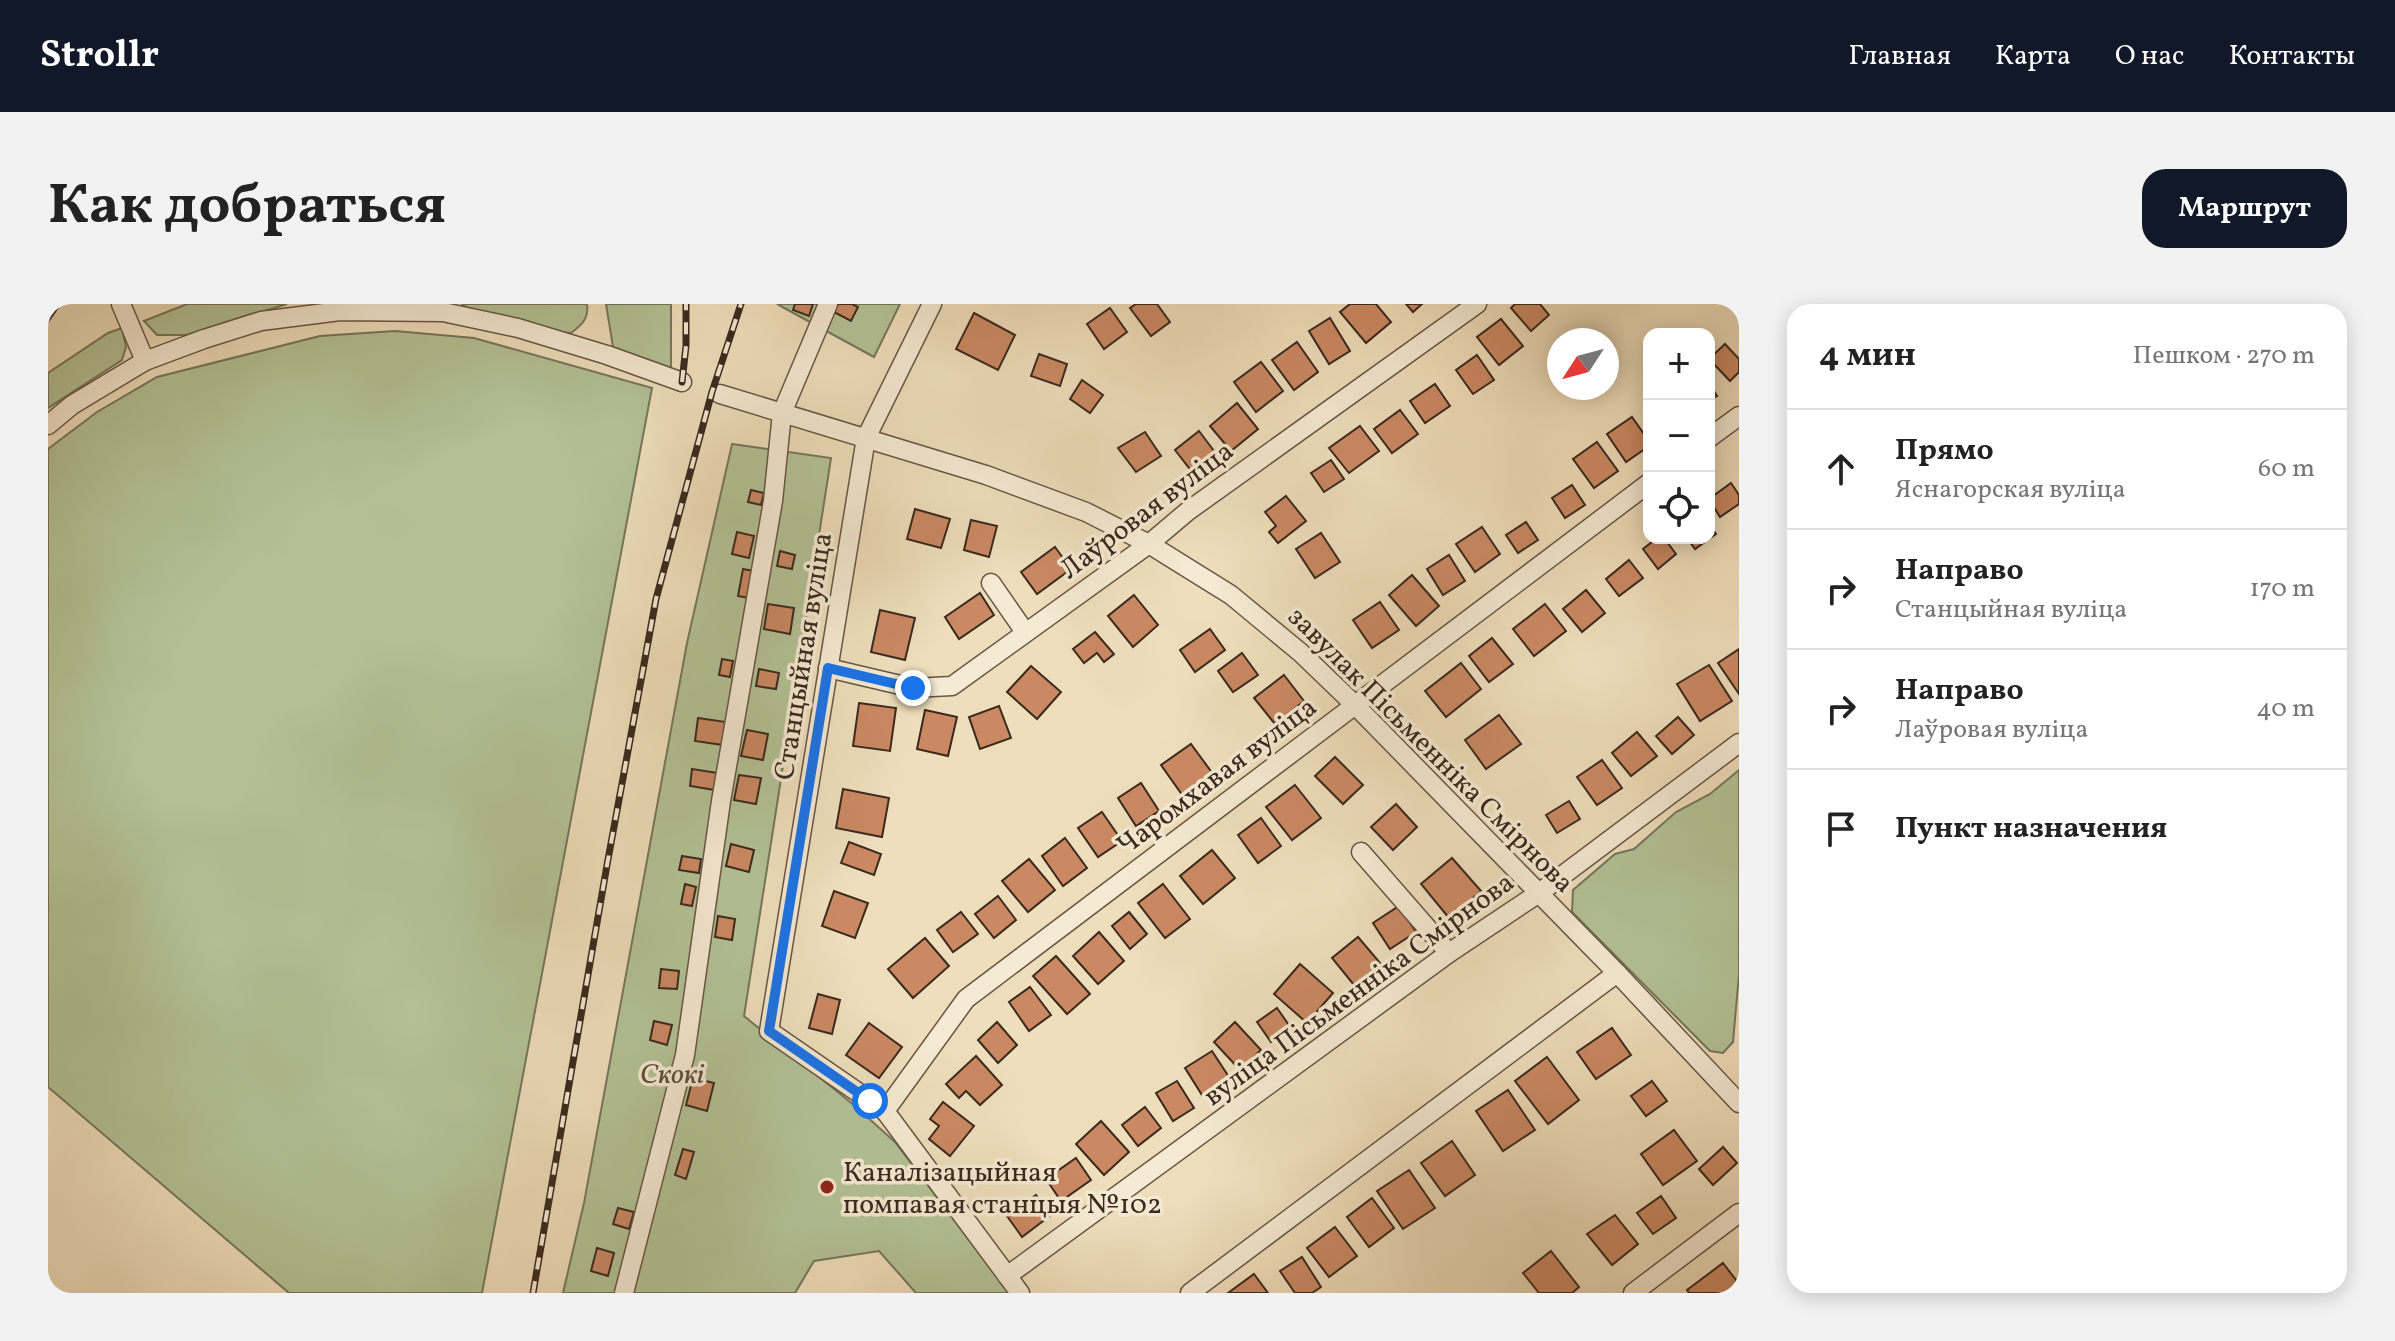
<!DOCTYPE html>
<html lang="ru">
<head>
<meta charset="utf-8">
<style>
	body { margin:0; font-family:Vollkorn,serif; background:#f2f2f2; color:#222 }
	.controls { position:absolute; right:24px; top:24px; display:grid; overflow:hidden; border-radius:16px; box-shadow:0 4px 20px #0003 }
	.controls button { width:72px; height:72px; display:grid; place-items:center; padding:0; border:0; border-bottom:2px solid #e0e0e0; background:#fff; color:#222; font:40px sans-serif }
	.compass { position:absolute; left:1499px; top:24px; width:72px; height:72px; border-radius:50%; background:#fff; box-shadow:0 4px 20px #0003; rotate:234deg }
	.stop { position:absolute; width:24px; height:24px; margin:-18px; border:6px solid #1a73e8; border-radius:50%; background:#fff }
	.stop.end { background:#1a73e8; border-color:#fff; box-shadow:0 2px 8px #0008 }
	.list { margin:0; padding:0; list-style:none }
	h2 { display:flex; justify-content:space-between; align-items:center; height:104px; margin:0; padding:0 32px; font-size:34px }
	h2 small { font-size:26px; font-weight:400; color:#767676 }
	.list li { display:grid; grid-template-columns:52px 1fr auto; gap:24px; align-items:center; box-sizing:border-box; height:120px; padding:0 32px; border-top:2px solid #e0e0e0 }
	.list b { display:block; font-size:30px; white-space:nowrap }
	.list p { margin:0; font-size:26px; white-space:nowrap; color:#767676 }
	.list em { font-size:26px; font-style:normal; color:#767676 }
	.icon { flex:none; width:44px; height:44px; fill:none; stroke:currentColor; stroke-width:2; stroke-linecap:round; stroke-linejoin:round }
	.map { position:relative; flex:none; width:1691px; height:989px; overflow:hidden; border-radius:24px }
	header { display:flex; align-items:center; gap:48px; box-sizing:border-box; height:112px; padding:0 40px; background:#111827; color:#fff }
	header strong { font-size:38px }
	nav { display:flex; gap:44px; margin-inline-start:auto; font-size:28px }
	.intro { display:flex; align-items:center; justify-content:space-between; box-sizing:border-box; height:192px; padding:0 48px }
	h1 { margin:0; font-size:56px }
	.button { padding:20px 36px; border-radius:24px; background:#111827; color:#fff; font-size:28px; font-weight:700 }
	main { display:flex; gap:48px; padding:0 48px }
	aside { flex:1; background:#fff; border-radius:24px; box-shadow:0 4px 20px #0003 }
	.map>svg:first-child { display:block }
	.green { fill:#b3c296; stroke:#76765a; stroke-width:2 }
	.building { fill:#ca8963; stroke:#3a291d; stroke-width:2 }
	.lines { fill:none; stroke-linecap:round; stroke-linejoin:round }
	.minor-casing { stroke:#675645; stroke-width:21 }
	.minor { stroke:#f5ead3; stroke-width:18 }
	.rail-casing { stroke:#3a291d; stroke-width:7 }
	.rail { stroke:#f5ead3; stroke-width:4; stroke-dasharray:12; stroke-linecap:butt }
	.route { stroke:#1a73e8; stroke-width:10 }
	.poi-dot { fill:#8f2418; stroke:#f5ead3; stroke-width:3 }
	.labels { text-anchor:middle; stroke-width:7; stroke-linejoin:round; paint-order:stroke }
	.street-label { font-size:28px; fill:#3a291d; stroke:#f5ead3 }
	.park-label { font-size:28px; font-style:italic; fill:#584f3b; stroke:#f5ead3 }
	.poi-label { font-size:28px; fill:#3a291d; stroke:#f5ead3; text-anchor:start }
</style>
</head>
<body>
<header>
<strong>Strollr</strong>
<nav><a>Главная</a><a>Карта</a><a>О нас</a><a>Контакты</a></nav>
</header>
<div class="intro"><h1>Как добраться</h1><a class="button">Маршрут</a></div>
<main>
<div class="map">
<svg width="1691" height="989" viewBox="0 0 1691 989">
	<rect width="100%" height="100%" fill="#efdebc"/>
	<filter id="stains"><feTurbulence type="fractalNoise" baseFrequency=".0025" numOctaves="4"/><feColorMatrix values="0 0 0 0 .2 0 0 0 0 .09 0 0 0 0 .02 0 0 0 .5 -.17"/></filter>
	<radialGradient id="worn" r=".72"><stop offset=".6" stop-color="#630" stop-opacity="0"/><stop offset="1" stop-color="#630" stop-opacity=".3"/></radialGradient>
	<g class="green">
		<path d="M 139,0 L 239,0 L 138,31 L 109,31 L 96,17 Z"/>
		<path d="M 414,0 L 539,0 C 541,14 534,21 523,29 L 512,28 L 487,20 L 422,6 Z"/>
		<path d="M 558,0 L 623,0 L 623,64 L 565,43 Z"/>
		<path d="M 729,0 L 852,0 L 826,53 Z"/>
		<path d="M 74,24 L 78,43 L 74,56 L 0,104 L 0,69 L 60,29 Z"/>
		<path d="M 347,27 L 426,34 L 604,84 L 434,989 L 241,989 L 0,783 L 0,145 L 49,108 L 109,73 L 272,32 Z"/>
		<path d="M 684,140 L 783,154 L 696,712 L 807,802 L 847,838 L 962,989 L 868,989 L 831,947 L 766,957 L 747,989 L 515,989 L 536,899 L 639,339 Z"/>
		<path d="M 1691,466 L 1691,670 L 1685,738 L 1675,749 L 1662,747 L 1524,608 L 1525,586 L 1567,550 L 1586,545 L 1628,508 L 1662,490 Z"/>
	</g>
	<g class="building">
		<path d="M 0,0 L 11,2 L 0,18 Z"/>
		<path d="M 747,0 L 765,0 L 761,12 L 745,6 Z"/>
		<path d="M 788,0 L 804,0 L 810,3 L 803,17 L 784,7 Z"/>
		<path d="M 1088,0 L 1109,0 L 1122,18 L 1103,32 L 1082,4 Z"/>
		<path d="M 1302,0 L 1328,0 L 1343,18 L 1318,39 L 1292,8 Z"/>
		<path d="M 1358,0 L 1374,0 L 1365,8 Z"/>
		<path d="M 1467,0 L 1492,0 L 1501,11 L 1483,27 L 1463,4 Z"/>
		<path d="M 1062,4 L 1079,28 L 1056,45 L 1039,20 Z"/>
		<path d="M 926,9 L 967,31 L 950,66 L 908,45 Z"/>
		<path d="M 1282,14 L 1302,47 L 1281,60 L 1261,27 Z"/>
		<path d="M 1453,15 L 1475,42 L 1451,61 L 1429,33 Z"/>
		<path d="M 1249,38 L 1270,68 L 1246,86 L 1224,56 Z"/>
		<path d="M 1677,40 L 1691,55 L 1691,68 L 1682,77 L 1661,55 Z"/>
		<path d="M 991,50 L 1019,60 L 1012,82 L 983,72 Z"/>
		<path d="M 1429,51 L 1446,76 L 1425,90 L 1408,66 Z"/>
		<path d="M 1213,58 L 1235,87 L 1208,108 L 1186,78 Z"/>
		<path d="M 1034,76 L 1055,91 L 1042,109 L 1022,95 Z"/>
		<path d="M 1661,79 L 1669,92 L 1661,97 Z"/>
		<path d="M 1387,80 L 1402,102 L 1377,119 L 1362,97 Z"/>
		<path d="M 1189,99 L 1210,125 L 1183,147 L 1162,122 Z"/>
		<path d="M 1352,106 L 1370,130 L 1344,149 L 1326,125 Z"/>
		<path d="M 1584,113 L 1601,137 L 1601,142 L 1578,158 L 1559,130 Z"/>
		<path d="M 1312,122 L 1331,147 L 1301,169 L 1281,144 Z"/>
		<path d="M 1151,127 L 1169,151 L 1145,169 L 1127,146 Z"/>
		<path d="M 1097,128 L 1113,152 L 1088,168 L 1070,144 Z"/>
		<path d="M 1549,138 L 1570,167 L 1546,184 L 1525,155 Z"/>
		<path d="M 1283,156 L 1296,175 L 1276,188 L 1263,169 Z"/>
		<path d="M 1683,179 L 1691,191 L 1691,200 L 1672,213 L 1661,195 Z"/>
		<path d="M 1524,181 L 1537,201 L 1517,214 L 1504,194 Z"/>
		<path d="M 703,186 L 716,189 L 713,201 L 700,198 Z"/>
		<path d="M 1238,192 L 1258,217 L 1230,239 L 1221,228 L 1228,222 L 1217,208 Z"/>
		<path d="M 867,205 L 902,215 L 893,244 L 859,235 Z"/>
		<path d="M 923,216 L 949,222 L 941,253 L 916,246 Z"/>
		<path d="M 1478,218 L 1490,236 L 1470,249 L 1458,231 Z"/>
		<path d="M 1661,220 L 1668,230 L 1647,245 L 1639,234 L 1661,234 Z"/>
		<path d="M 1434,223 L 1452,250 L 1427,268 L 1408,240 Z"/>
		<path d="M 689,228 L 706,232 L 701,254 L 684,250 Z"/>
		<path d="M 1273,229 L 1292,258 L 1267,274 L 1248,245 Z"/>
		<path d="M 1609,234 L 1616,234 L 1628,250 L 1610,265 L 1595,245 Z"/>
		<path d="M 1007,243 L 1023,265 L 989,290 L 973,268 Z"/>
		<path d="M 732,247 L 747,251 L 744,265 L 729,262 Z"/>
		<path d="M 1401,251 L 1417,277 L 1395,291 L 1379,265 Z"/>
		<path d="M 1581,256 L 1595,274 L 1571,292 L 1558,275 Z"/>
		<path d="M 695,265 L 706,267 L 701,294 L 690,292 Z"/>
		<path d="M 1364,271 L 1391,302 L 1368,322 L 1341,291 Z"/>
		<path d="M 1538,286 L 1557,309 L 1534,328 L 1515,305 Z"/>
		<path d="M 932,289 L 946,311 L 911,335 L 897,313 Z"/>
		<path d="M 1086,291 L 1110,321 L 1085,343 L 1060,312 Z"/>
		<path d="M 1332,298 L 1351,326 L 1324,344 L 1305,316 Z"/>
		<path d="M 720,300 L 746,304 L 742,330 L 716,325 Z"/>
		<path d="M 1497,300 L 1518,327 L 1486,352 L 1465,325 Z"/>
		<path d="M 832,306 L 867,314 L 857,356 L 823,348 Z"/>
		<path d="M 1162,325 L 1177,346 L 1147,368 L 1132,346 Z"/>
		<path d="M 1047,328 L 1066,350 L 1056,358 L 1049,349 L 1036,359 L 1025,345 Z"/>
		<path d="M 1444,334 L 1465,360 L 1441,378 L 1421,352 Z"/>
		<path d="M 1691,345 L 1691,390 L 1670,359 Z"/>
		<path d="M 1194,349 L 1210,371 L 1185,388 L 1170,367 Z"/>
		<path d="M 674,355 L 685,357 L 682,373 L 671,371 Z"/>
		<path d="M 1413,359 L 1433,385 L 1398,413 L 1377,387 Z"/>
		<path d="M 1661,361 L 1684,397 L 1652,417 L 1629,380 Z"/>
		<path d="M 983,362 L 1013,388 L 989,415 L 959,388 Z"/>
		<path d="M 711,365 L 731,369 L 728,385 L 708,382 Z"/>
		<path d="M 1236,371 L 1256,397 L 1227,420 L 1206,394 Z"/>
		<path d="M 811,399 L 848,404 L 842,447 L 805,442 Z"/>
		<path d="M 951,402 L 963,434 L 932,445 L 921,413 Z"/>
		<path d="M 877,406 L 909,413 L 900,452 L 869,445 Z"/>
		<path d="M 1451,411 L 1473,440 L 1438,465 L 1417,436 Z"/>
		<path d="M 1630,413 L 1646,431 L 1624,450 L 1608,432 Z"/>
		<path d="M 650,414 L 678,418 L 675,441 L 647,437 Z"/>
		<path d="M 699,426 L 720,430 L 715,456 L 693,452 Z"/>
		<path d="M 1589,428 L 1609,452 L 1583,472 L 1564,449 Z"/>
		<path d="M 1143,440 L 1165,470 L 1135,492 L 1113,461 Z"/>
		<path d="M 1287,453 L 1315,481 L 1295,500 L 1267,472 Z"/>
		<path d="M 1554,456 L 1574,484 L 1549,501 L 1529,473 Z"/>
		<path d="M 644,465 L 670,469 L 667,486 L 642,482 Z"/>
		<path d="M 691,471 L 713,474 L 708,500 L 686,496 Z"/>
		<path d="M 1093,479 L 1111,507 L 1088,522 L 1070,494 Z"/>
		<path d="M 1247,481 L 1273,514 L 1244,536 L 1218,503 Z"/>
		<path d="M 795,485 L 841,494 L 834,533 L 788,524 Z"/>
		<path d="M 1521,497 L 1532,515 L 1509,529 L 1498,511 Z"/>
		<path d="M 1348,500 L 1369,523 L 1345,546 L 1323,523 Z"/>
		<path d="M 1054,508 L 1074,537 L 1050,553 L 1030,524 Z"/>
		<path d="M 1213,514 L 1233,542 L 1210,559 L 1190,531 Z"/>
		<path d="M 1017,534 L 1039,564 L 1015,582 L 994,552 Z"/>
		<path d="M 801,538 L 833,550 L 826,571 L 793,559 Z"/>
		<path d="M 683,540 L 706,546 L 701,568 L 678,562 Z"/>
		<path d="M 1164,546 L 1187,574 L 1155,600 L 1132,572 Z"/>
		<path d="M 634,552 L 653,555 L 651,569 L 631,566 Z"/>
		<path d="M 1404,554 L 1433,587 L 1401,614 L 1373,580 Z"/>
		<path d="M 981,555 L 1007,586 L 980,608 L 954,577 Z"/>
		<path d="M 637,580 L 648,583 L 644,602 L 633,600 Z"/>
		<path d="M 1115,580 L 1142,615 L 1117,634 L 1090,599 Z"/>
		<path d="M 786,587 L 820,599 L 807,634 L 774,622 Z"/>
		<path d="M 950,592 L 968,616 L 946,634 L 927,610 Z"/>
		<path d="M 1351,602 L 1368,628 L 1342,645 L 1325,619 Z"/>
		<path d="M 913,608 L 930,630 L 905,648 L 889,626 Z"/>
		<path d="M 1081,608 L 1099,630 L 1082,645 L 1064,622 Z"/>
		<path d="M 670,612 L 687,615 L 684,636 L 667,633 Z"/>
		<path d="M 1051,628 L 1076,657 L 1050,680 L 1025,652 Z"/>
		<path d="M 1310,633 L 1333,660 L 1306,681 L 1284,654 Z"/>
		<path d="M 877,634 L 901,662 L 865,694 L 840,665 Z"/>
		<path d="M 1008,652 L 1042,690 L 1019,710 L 985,672 Z"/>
		<path d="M 1252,660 L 1285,689 L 1259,719 L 1226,690 Z"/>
		<path d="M 613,665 L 631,667 L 629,685 L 611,684 Z"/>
		<path d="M 982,683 L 1003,711 L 981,727 L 961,698 Z"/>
		<path d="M 770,690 L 792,696 L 784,730 L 761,724 Z"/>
		<path d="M 1229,704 L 1243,724 L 1223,738 L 1209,718 Z"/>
		<path d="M 606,717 L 624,721 L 619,741 L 602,736 Z"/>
		<path d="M 949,718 L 969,741 L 950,759 L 930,736 Z"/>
		<path d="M 1187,718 L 1213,746 L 1192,766 L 1166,738 Z"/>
		<path d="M 821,719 L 854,743 L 831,774 L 798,751 Z"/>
		<path d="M 1564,724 L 1583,751 L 1548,775 L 1529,748 Z"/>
		<path d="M 1164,747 L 1181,773 L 1154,791 L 1137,764 Z"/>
		<path d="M 928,752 L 954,781 L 932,801 L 918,787 L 911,794 L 898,780 Z"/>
		<path d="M 1499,753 L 1531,796 L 1500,820 L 1467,777 Z"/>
		<path d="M 645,774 L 666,779 L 659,807 L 638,801 Z"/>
		<path d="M 1129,777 L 1146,804 L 1125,817 L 1108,789 Z"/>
		<path d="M 1604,777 L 1619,797 L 1598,812 L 1583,792 Z"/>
		<path d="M 1460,786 L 1487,826 L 1455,847 L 1428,807 Z"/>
		<path d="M 895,798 L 926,822 L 902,852 L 881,835 L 891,822 L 882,815 Z"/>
		<path d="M 1097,803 L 1113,824 L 1090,842 L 1074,821 Z"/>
		<path d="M 1053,817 L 1081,848 L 1056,871 L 1028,840 Z"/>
		<path d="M 1626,826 L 1649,857 L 1615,881 L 1593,850 Z"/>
		<path d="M 1404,837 L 1427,871 L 1397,892 L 1373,859 Z"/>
		<path d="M 1675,843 L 1689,859 L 1665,881 L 1651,865 Z"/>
		<path d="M 635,845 L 646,848 L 638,875 L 627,871 Z"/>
		<path d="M 1028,854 L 1043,876 L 1013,897 L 998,875 Z"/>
		<path d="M 1361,866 L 1387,904 L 1355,925 L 1329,887 Z"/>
		<path d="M 778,876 L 786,882 L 780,891 L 772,885 Z"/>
		<path d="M 988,891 L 1003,911 L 974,933 L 959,912 Z"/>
		<path d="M 1613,892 L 1628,914 L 1605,930 L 1589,909 Z"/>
		<path d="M 1324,894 L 1346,924 L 1321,943 L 1299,913 Z"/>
		<path d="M 570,904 L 586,908 L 581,925 L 565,920 Z"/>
		<path d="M 1567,911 L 1590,940 L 1564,961 L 1539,930 Z"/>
		<path d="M 1287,923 L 1309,952 L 1281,973 L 1259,944 Z"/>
		<path d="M 549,944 L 566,949 L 560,972 L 543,967 Z"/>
		<path d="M 1503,947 L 1531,983 L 1524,989 L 1491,989 L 1475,969 Z"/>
		<path d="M 1254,953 L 1273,983 L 1264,989 L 1247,989 L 1232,967 Z"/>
		<path d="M 1675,959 L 1691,980 L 1691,986 L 1687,989 L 1641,989 L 1639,986 Z"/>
		<path d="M 1206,970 L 1220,989 L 1180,989 Z"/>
	</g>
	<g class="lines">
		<defs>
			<g id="minor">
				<path d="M 73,0 L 97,57"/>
				<path d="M 884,0 L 818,134 L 721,727 L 837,807 L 972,989"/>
				<path d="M 672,90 L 938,171 L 1038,208 L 1101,240 L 1183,291 L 1253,349 L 1307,401 L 1569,669 L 1691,799"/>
				<path d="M 0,121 L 24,101 L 97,57 L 156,35 L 213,17 L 292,7 L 395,8 L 470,24 L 559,51 L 634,78"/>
				<path d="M 1661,134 L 1691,112"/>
				<path d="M 943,279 L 977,328"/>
				<path d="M 780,364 L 865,384 L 904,382 L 1101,240 L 1140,207 L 1429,0"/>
				<path d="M 1313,548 L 1401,649"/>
				<path d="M 837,807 L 918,695 L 1601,179"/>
				<path d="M 959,972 L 1401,649 L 1491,589 L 1691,439"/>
				<path d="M 576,989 L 637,751 L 673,497 L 725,197 L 734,109 L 780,0"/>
				<path d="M 1142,989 L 1569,669"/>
				<path d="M 1585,989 L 1691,909"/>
			</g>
		</defs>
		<use href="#minor" class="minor-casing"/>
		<use href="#minor" class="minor"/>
		<defs>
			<g id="rail">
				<path d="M 634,78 L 638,42 L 638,0"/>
				<path d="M 485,989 L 559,561 L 608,295 L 664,88 L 693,0"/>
			</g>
		</defs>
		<use href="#rail" class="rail-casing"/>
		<use href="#rail" class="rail"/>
	</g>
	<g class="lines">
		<path class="route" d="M 822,797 L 721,727 L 780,364 L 865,384"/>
	</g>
	<circle class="poi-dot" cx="779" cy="883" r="8"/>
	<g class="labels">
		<g class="street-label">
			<text transform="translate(1098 205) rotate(-37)" y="10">Лаўровая вуліца</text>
			<text transform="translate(754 352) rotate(-81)" y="10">Станцыйная вуліца</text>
			<text transform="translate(1384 445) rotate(45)" y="10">завулак Пісьменніка Смірнова</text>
			<text transform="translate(1168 471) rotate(-37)" y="10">Чаромхавая вуліца</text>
			<text transform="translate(1310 684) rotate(-36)" y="10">вуліца Пісьменніка Смірнова</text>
		</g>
		<g class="park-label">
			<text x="624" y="779">Скокі</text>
		</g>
		<g class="poi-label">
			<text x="795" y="877">Каналізацыйная<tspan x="795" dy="32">помпавая станцыя №102</tspan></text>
		</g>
	</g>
	<rect width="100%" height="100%" filter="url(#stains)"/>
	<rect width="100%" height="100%" fill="url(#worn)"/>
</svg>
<div class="controls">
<button>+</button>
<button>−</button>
<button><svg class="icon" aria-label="locate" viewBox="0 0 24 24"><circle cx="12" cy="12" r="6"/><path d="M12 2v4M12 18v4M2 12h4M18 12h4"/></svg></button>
</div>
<svg class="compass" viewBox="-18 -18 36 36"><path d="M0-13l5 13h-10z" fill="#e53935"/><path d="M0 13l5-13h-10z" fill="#767676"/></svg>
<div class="stop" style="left:822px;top:797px"></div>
<div class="stop end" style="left:865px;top:384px"></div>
</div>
<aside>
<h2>4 мин<small>Пешком · 270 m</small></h2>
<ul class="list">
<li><svg class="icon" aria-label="ahead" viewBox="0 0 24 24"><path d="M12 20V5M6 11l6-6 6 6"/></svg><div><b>Прямо</b><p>Яснагорская вуліца</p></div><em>60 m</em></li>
<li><svg class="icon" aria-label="right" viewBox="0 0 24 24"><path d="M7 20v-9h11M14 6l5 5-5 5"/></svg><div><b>Направо</b><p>Станцыйная вуліца</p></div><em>170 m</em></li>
<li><svg class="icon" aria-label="right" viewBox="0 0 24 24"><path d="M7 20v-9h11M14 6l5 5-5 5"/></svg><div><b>Направо</b><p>Лаўровая вуліца</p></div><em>40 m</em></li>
<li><svg class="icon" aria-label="arrive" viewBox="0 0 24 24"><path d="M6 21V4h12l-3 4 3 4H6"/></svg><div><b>Пункт назначения</b></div></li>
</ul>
</aside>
</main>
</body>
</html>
